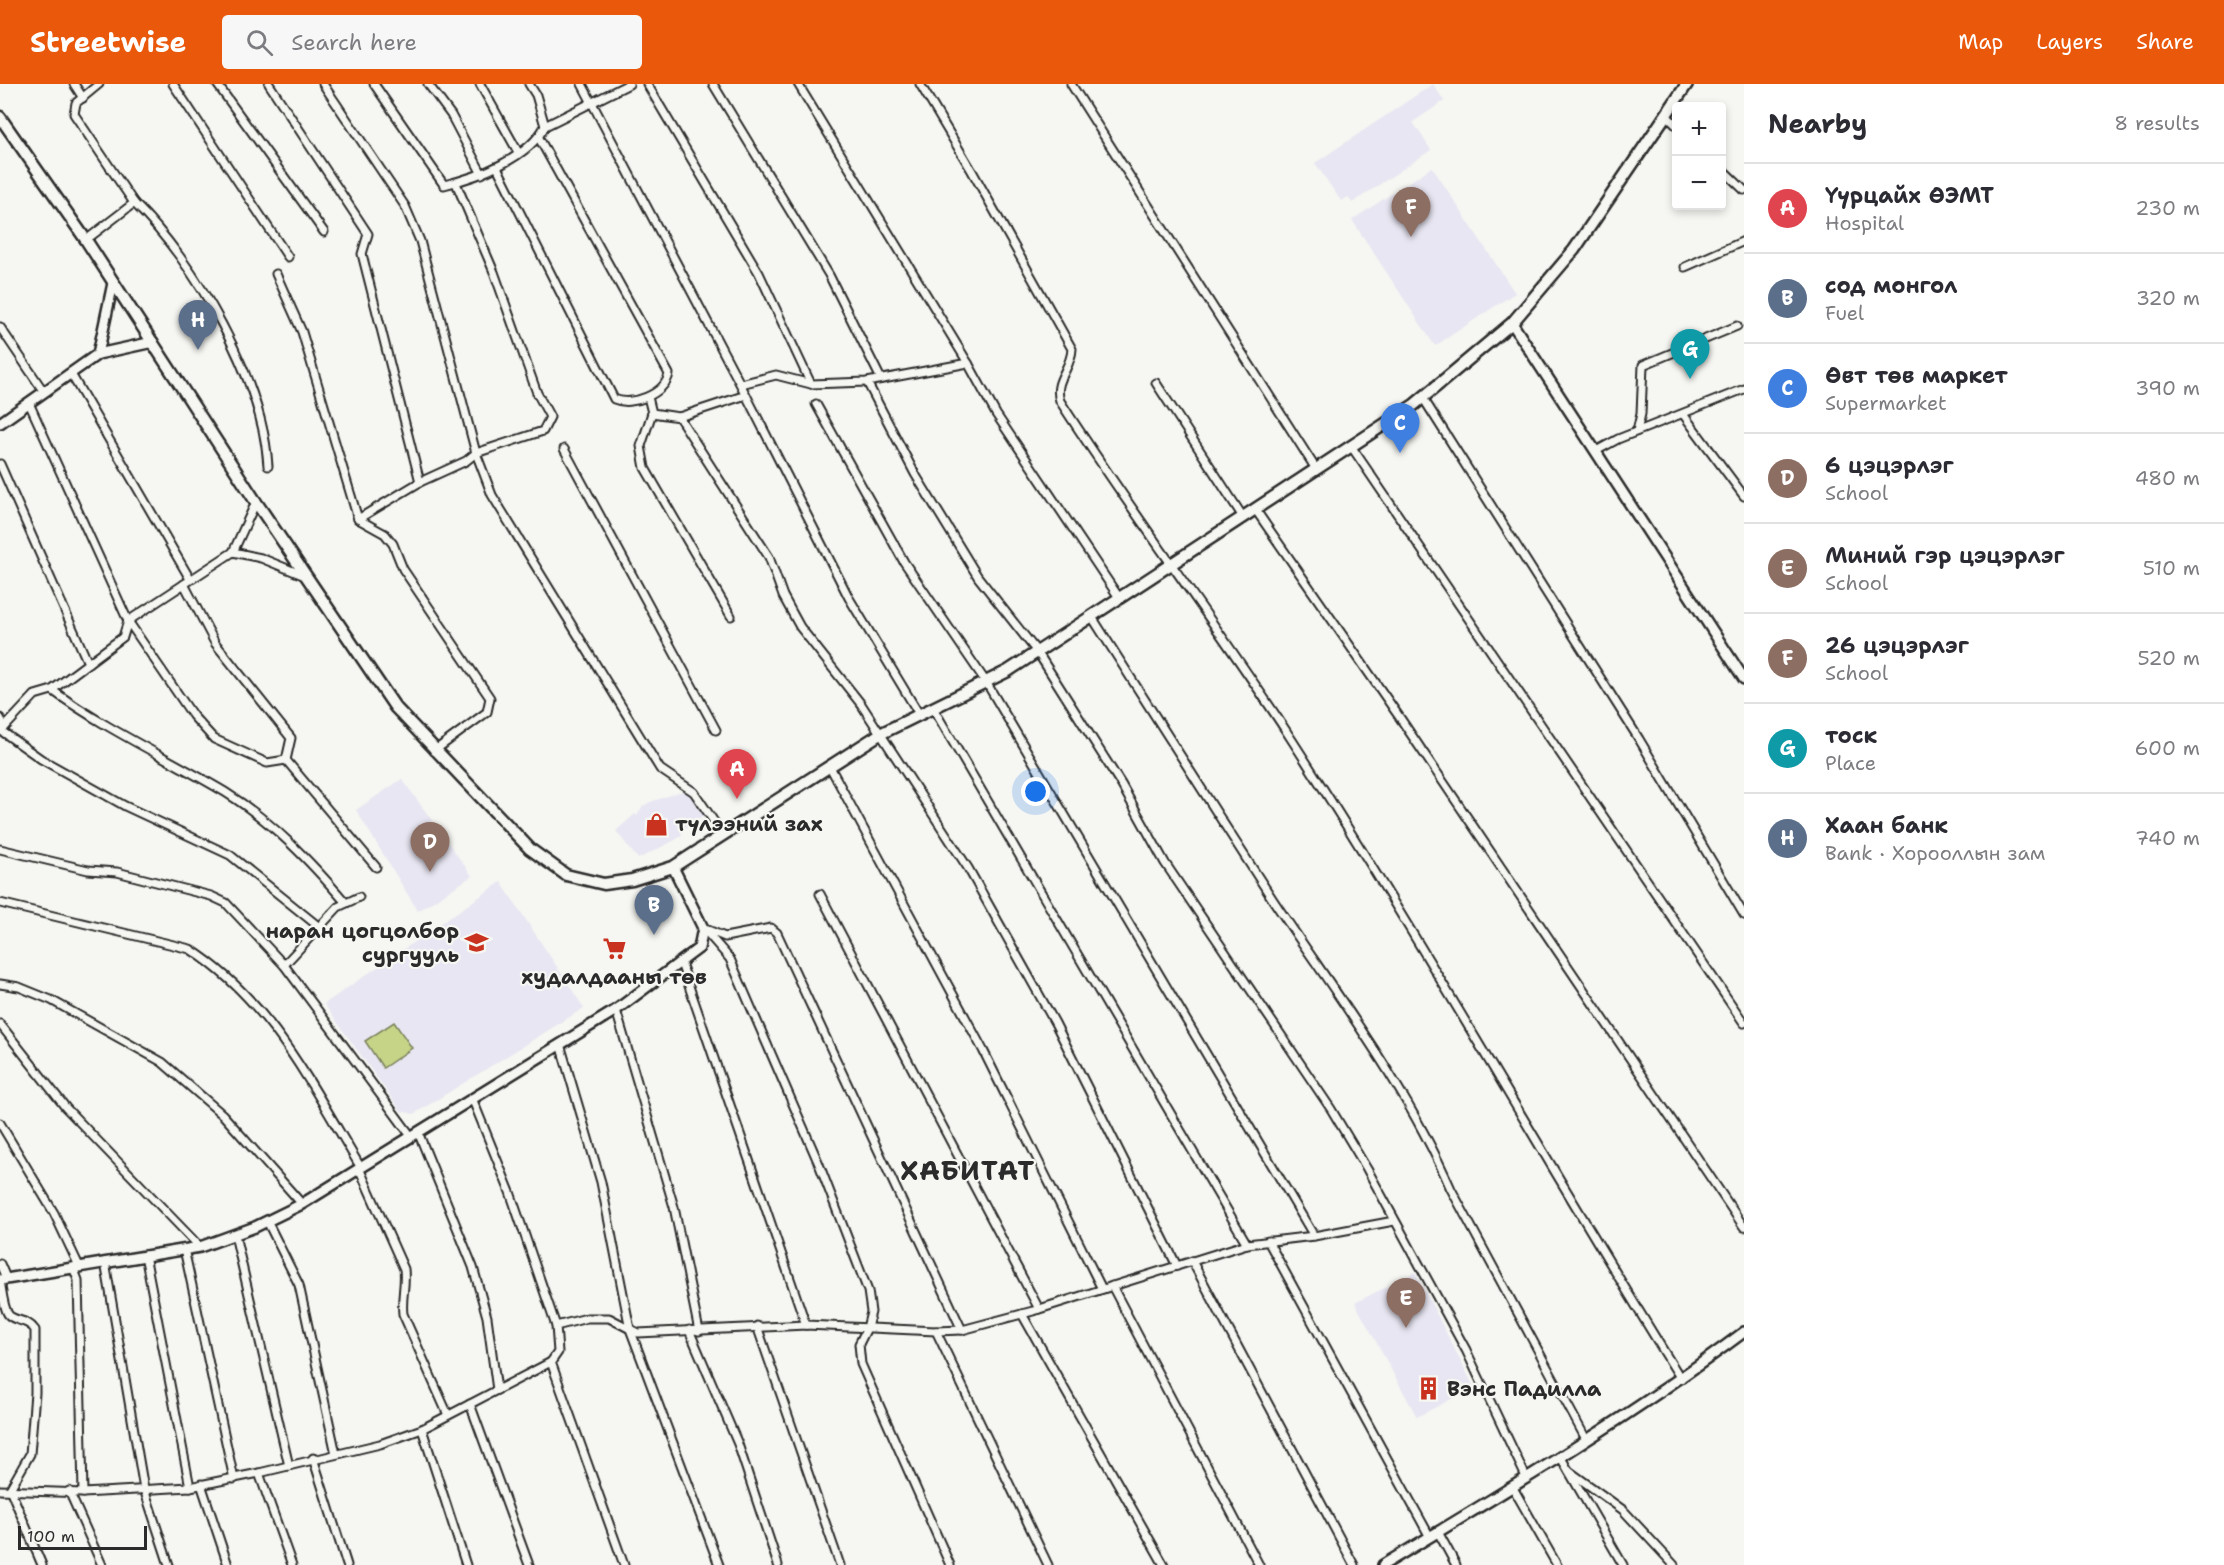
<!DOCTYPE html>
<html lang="en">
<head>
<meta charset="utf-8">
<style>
	body { margin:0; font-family:"Shantell Sans",sans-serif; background:#f7f7f7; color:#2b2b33 }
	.controls { position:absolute; right:18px; top:18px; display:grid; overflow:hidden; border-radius:6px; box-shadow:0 3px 9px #0003 }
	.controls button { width:54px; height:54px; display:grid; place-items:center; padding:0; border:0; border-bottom:2px solid #e1e1e2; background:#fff; color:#2b2b33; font:30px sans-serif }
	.scale { position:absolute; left:18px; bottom:15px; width:129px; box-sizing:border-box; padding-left:6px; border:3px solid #2b2b2b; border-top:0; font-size:16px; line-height:21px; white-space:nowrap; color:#2b2b2b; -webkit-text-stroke:4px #f6f6f2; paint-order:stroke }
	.you { position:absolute; left:1036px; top:708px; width:21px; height:21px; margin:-15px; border:4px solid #fff; border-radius:50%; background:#1a73e8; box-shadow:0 0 0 9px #1a73e833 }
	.badge { display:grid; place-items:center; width:39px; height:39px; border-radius:50%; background:#ea580c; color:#fff; font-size:20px; font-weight:700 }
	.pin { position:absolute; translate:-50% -50px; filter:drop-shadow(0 2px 3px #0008) }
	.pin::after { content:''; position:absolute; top:32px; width:21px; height:18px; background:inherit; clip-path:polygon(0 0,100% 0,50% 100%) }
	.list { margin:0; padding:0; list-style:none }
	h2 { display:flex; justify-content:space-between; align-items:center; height:78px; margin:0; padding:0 24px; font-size:26px }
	h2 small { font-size:20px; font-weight:400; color:#7c7c81 }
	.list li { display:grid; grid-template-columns:39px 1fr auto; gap:18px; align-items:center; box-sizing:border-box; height:90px; padding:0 24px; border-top:2px solid #e1e1e2 }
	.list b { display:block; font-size:22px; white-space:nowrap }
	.list p { margin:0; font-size:20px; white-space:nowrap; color:#7c7c81 }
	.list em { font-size:20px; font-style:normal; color:#7c7c81 }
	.icon { flex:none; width:33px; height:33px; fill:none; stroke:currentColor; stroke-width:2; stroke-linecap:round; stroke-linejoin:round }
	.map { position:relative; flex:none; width:1744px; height:1481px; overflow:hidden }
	header { display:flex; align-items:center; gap:36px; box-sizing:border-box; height:84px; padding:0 30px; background:#ea580c; color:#fff }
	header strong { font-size:28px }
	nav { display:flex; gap:33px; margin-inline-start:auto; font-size:21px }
	.search { width:420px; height:54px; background:#f7f7f7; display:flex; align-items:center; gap:15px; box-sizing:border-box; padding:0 21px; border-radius:6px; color:#7c7c81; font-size:22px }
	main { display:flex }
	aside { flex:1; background:#fff }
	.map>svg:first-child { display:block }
	.built { fill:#e8e6f2 }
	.green { fill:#c6d488; stroke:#78805a; stroke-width:1.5 }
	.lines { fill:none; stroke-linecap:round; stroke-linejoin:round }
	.minor-casing { stroke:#2b2b2b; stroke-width:11 }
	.tertiary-casing { stroke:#2b2b2b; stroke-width:14 }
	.secondary-casing { stroke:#2b2b2b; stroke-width:15 }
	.minor { stroke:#f6f6f2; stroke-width:7 }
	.tertiary { stroke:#f6f6f2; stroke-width:9 }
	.secondary { stroke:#f6f6f2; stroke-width:10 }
	.labels { text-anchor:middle; stroke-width:4.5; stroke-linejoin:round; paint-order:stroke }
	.poi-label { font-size:21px; font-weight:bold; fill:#2b2b2b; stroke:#f6f6f2; text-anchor:start }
	.district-label { font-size:27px; font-weight:bold; letter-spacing:1.5px; fill:#2b2b2b; stroke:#f6f6f2 }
</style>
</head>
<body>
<header>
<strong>Streetwise</strong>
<div class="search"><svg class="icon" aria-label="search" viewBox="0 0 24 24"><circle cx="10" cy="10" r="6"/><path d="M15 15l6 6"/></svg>Search here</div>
<nav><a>Map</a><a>Layers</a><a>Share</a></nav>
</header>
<main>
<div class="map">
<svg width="1744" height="1481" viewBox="0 0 1744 1481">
	<rect width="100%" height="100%" fill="#f6f6f2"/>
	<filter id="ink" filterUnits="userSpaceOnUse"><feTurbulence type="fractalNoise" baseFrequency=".0167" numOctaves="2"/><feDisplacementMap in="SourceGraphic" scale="12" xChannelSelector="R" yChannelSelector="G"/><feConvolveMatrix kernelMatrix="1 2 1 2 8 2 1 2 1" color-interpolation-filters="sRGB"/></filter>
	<g filter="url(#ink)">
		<g class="built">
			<path d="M 1433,0 L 1444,17 L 1413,38 L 1431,66 L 1352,119 L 1348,113 L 1341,117 L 1315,79 Z"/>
			<path d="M 1432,83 L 1515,209 L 1435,262 L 1352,136 Z"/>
			<path d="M 402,695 L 472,792 L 418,827 L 356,726 Z"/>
			<path d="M 686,706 L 705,730 L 681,747 L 682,751 L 677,755 L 638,775 L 616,747 L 635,730 L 637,732 L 642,723 L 650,718 Z"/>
			<path d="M 501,798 L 584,924 L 414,1030 L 401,1027 L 324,920 Z"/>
			<path d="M 1415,1188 L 1474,1303 L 1417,1333 L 1355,1219 Z"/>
		</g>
		<path class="green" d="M 394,938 L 412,964 L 383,984 L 365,957 Z"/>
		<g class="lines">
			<defs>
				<g id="minor">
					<path d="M 74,0 L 83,14"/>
					<path d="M 173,0 L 288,173"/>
					<path d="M 217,0 L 324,148"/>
					<path d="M 269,0 L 368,150 L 362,170 L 420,398"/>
					<path d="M 323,0 L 405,122 L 420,157 L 476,369 L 492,411 L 660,685 L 694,708 L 723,751"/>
					<path d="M 374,0 L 444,101 C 478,93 529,74 545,42 L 536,11 L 529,0"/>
					<path d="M 428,0 L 451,31 L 482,90"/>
					<path d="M 480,0 L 518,68"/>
					<path d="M 582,0 L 746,311 L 849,514 L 919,630"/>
					<path d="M 647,0 L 759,189 L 811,300"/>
					<path d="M 713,0 L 829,191 L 881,295"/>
					<path d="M 798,0 L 968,279"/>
					<path d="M 920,0 L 972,87 L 1072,265 C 1071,286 1053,296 1060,317 C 1133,431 1216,539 1290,653 C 1426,863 1548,1082 1681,1295"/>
					<path d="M 1071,0 L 1316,385"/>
					<path d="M 1667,32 L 1676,41"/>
					<path d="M 545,42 L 629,0"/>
					<path d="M 498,85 L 614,315 C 632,323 665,310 669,290 L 539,54"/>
					<path d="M 1722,85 L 1744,106"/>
					<path d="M 134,119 C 195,178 263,296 268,382"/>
					<path d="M 86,156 L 134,119 L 74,30 L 76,19 L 99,0"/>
					<path d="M 1685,183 L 1744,157"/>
					<path d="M 276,190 L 302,248 L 358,435 L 385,450 L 393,460 L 403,485 L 490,614 L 487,628 L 434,667"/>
					<path d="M 0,243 L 44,308"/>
					<path d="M 71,290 L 190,495"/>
					<path d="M 867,298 L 915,390 L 978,493 L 1038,569 L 1121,700 L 1165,779 L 1331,1025 L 1367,1085 L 1466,1266 L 1526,1393"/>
					<path d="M 1156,299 L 1243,433"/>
					<path d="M 741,300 L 776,291 L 811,300 L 867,298 L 968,279 L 996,330 L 1120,515"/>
					<path d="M 648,313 L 652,329 L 679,333 L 746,311"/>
					<path d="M 1423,314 L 1639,655 L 1744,831"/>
					<path d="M 29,319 L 128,537 L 193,632 L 214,655 L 267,679 L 286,676"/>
					<path d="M 816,320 L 904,478 L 986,598 L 1314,1152"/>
					<path d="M 652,329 L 641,362 L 645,384 L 731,532"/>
					<path d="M 1683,330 L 1744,412"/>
					<path d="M 679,333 L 769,473 L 783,512 L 800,543 L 861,620 L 968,784 L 1055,939 L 1177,1182"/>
					<path d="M 1637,347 L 1641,330 L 1643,281 L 1737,242"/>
					<path d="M 1351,362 L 1744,939"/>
					<path d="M 564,365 L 716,646"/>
					<path d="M 1596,367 L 1618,355 L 1744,305"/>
					<path d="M 0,380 L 88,579"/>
					<path d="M 1255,425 L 1398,631 L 1744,1143"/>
					<path d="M 358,435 L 420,398 L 466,377 L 476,369 L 543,347 L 550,333 L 537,309 L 494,188 L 456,99"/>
					<path d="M 233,468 L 261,474 L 305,492"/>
					<path d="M 184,500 L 215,559 L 291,654 L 286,676"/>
					<path d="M 1092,533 C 1152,627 1212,722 1273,816 C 1335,909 1406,1001 1451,1105 L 1587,1357"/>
					<path d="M 52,606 C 107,646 168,674 225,708 C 273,738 310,777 346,819"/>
					<path d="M 933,624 L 1247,1160"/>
					<path d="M 0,634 L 5,643"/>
					<path d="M 0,644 L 5,643 L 35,611 L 52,606 L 123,553 L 128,537 L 233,468 L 256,418"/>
					<path d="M 0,646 L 41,675 L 125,722 L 230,771 L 318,842"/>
					<path d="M 286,676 L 376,783"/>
					<path d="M 829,681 L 983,966 L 1102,1205"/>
					<path d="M 0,765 L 88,786 L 117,788 L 211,812 L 226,819 L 284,881 L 411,1052"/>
					<path d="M 820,810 L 1039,1225"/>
					<path d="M 0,819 L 190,865 C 271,917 312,1003 361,1084"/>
					<path d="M 703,844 L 730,875 L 819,1080 L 868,1207 L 871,1228 L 867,1244 L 859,1260 L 861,1280 L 950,1481"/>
					<path d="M 708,846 L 725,853 L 771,844 L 777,849 L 962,1246"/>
					<path d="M 681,879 L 806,1241"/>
					<path d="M 284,881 L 338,823 L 359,813"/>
					<path d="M 0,900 L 19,903 L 51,916 L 162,978 L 223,1031 L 302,1120"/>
					<path d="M 616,926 L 674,1123 L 699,1247"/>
					<path d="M 0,940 L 66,1024 L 200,1163"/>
					<path d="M 560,960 L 601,1098 L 630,1245 L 719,1481"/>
					<path d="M 472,1014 L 510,1108 L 556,1242"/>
					<path d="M 0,1039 L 54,1129 L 79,1182"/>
					<path d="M 418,1048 L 473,1183 L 487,1233 L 497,1306"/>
					<path d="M 359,1084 L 404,1185 C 406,1201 401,1214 403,1230 L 448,1331"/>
					<path d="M 267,1137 L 299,1201 L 336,1370"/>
					<path d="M 235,1151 L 289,1382"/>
					<path d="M 1268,1157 L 1430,1453"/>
					<path d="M 184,1165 L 234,1395"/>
					<path d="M 145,1171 L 190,1403"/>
					<path d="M 1192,1177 L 1354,1481"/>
					<path d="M 105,1178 L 144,1405 L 169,1481"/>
					<path d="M 0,1180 L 6,1194"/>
					<path d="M 73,1183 L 78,1196 L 83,1409"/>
					<path d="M 0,1197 C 2,1206 3,1222 8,1230 C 13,1238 27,1234 35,1246 L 35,1309 L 30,1370 L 10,1405 L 42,1481"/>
					<path d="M 1112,1202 L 1259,1481"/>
					<path d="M 1022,1230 L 1164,1481"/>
					<path d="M 757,1242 L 840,1481"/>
					<path d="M 689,1246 L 738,1360 L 778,1481"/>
					<path d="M 936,1247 L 1048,1481"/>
					<path d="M 551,1278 L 624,1481"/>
					<path d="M 470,1320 L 529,1481"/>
					<path d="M 422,1345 L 466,1481"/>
					<path d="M 1560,1372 L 1623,1481"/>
					<path d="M 313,1374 L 347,1481"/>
					<path d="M 1569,1387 L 1623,1426 L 1674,1481"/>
					<path d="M 259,1389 L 292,1481"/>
					<path d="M 201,1400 L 228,1481"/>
					<path d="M 1512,1402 L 1557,1481"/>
					<path d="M 0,1406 L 83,1409 L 190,1403 L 259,1389 L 380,1360 L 422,1345 L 551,1278 L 558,1268 L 556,1242 L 587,1234 L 609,1234 L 638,1249 L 806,1241 L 936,1247 L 962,1246 L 1033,1227 L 1247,1160 L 1314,1152 L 1394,1137"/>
					<path d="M 69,1407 L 102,1481"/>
					<path d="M 1438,1448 L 1456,1481"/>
				</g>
				<g id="tertiary">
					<path d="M 1512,239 L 1744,595"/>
					<path d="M 98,270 L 113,199"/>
					<path d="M 0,339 L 98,270 L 153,258"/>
					<path d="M 0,1196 L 200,1163 L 255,1143 L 302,1120 L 616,926 L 699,864 L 703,844 L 673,783"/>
					<path d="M 1383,1481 C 1506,1407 1629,1334 1744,1248"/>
				</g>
				<path id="secondary" d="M 0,33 L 86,156 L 256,418 L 395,623 L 530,765 L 566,791 L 604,800 L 632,796 L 673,783 L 880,650 L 1008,587 L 1414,321 L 1512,239 L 1574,166 L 1687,0"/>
			</defs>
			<use href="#minor" class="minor-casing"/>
			<use href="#tertiary" class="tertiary-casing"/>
			<use href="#secondary" class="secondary-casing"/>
			<use href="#minor" class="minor"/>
			<use href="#tertiary" class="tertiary"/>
			<use href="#secondary" class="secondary"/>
		</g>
	</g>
	<defs>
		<symbol id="shop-bare" viewBox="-9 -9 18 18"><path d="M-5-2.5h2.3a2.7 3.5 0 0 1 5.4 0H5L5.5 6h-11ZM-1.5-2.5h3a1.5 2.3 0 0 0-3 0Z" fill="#c8321e" stroke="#f6f6f2" stroke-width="2.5" paint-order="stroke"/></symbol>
		<symbol id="school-bare" viewBox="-9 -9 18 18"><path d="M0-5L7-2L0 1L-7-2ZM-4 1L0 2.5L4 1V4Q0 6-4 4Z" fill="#c8321e" stroke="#f6f6f2" stroke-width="2.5" paint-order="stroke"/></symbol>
		<symbol id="supermarket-bare" viewBox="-9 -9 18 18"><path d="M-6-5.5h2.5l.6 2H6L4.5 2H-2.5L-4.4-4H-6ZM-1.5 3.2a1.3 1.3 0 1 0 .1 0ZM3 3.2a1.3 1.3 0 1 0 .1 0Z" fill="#c8321e" stroke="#f6f6f2" stroke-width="2.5" paint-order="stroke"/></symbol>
		<symbol id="building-bare" viewBox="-9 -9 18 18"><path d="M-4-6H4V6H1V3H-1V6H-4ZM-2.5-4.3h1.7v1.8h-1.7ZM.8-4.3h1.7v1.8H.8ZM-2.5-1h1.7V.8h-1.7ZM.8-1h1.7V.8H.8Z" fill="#c8321e" stroke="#f6f6f2" stroke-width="2.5" paint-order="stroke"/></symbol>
	</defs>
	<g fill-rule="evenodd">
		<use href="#shop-bare" x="640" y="724" width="33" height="33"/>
		<use href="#school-bare" x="460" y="842" width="33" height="33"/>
		<use href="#supermarket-bare" x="598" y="848" width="33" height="33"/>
		<use href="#building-bare" x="1412" y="1288" width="33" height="33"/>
	</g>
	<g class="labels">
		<g class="poi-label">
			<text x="675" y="747">түлээний зах</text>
			<text x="459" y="854" text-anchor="end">наран цогцолбор<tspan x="459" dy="24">сургууль</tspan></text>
			<text x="614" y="900" text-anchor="middle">худалдааны төв</text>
			<text x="1447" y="1312">Вэнс Падилла</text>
		</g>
		<g class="district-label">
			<text x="968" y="1096">ХАБИТАТ</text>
		</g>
	</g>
</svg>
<div class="controls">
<button>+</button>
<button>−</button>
</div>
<div class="scale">100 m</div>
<div class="you"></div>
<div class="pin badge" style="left:737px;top:715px;background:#e0444e">A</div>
<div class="pin badge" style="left:654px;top:851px;background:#5c6f8a">B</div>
<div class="pin badge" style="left:1400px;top:369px;background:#3f7fe0">C</div>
<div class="pin badge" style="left:430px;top:788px;background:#8d6e63">D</div>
<div class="pin badge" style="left:1406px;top:1244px;background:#8d6e63">E</div>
<div class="pin badge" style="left:1411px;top:153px;background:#8d6e63">F</div>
<div class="pin badge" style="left:1690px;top:295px;background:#0f9aa8">G</div>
<div class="pin badge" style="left:198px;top:266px;background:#5c6f8a">H</div>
</div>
<aside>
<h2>Nearby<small>8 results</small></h2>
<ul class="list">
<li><span class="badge" style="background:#e0444e">A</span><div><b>Үүрцайх ӨЭМТ</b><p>Hospital</p></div><em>230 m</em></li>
<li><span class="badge" style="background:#5c6f8a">B</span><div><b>сод монгол</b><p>Fuel</p></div><em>320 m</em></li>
<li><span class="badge" style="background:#3f7fe0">C</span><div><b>Өвт төв маркет</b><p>Supermarket</p></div><em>390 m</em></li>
<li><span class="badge" style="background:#8d6e63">D</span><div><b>6 цэцэрлэг</b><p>School</p></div><em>480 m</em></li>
<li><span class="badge" style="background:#8d6e63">E</span><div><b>Миний гэр цэцэрлэг</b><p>School</p></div><em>510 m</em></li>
<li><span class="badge" style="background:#8d6e63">F</span><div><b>26 цэцэрлэг</b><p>School</p></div><em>520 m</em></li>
<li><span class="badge" style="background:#0f9aa8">G</span><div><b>тоск</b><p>Place</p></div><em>600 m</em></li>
<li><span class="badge" style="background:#5c6f8a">H</span><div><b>Хаан банк</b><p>Bank · Хорооллын зам</p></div><em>740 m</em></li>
</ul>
</aside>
</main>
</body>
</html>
